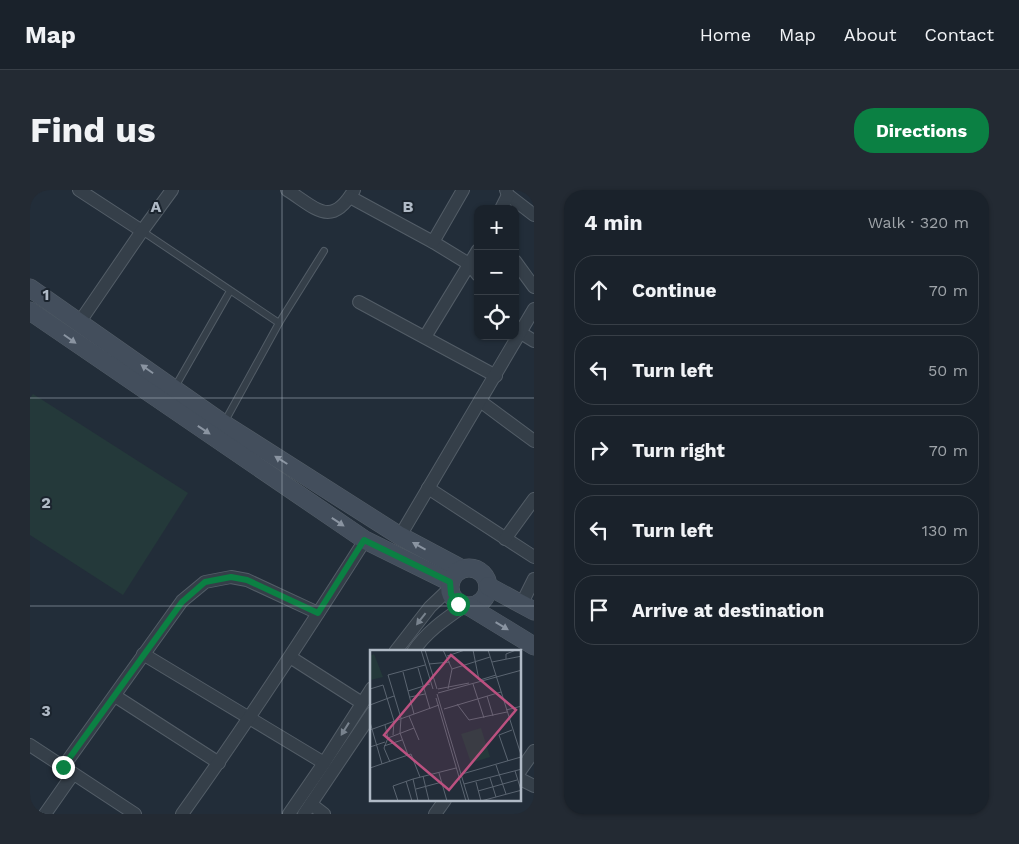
<!DOCTYPE html>
<html lang="en">
<head>
<meta charset="utf-8">
<style>
	body { margin:0; font-family:"Work Sans",sans-serif; background:#232a33; color:#f1f3f6 }
	.controls { position:absolute; right:15px; top:15px; display:grid; overflow:hidden; border-radius:10px; box-shadow:0 1px 4px #0004 }
	.controls button { width:45px; height:45px; display:grid; place-items:center; padding:0; border:0; border-bottom:1px solid #383f47; background:#1a222b; color:#f1f3f6; font:25px sans-serif }
	.stop { position:absolute; width:15px; height:15px; margin:-11px; border:4px solid #0b8043; border-radius:50%; background:#fff }
	.stop.end { background:#0b8043; border-color:#fff; box-shadow:0 1px 5px #0008 }
	.list { margin:0; padding:0; list-style:none }
	h2 { display:flex; justify-content:space-between; align-items:center; height:65px; margin:0; padding:0 20px; font-size:21px }
	h2 small { font-size:16px; font-weight:400; color:#9fa4a9 }
	.list li { display:grid; grid-template-columns:32px 1fr auto; gap:15px; align-items:center; box-sizing:border-box; height:70px; margin:0 10px 10px; padding:0 10px; border:1px solid #383f47; border-radius:20px }
	.list b { display:block; font-size:19px; white-space:nowrap }
	.list em { font-size:16px; font-style:normal; color:#9fa4a9 }
	.icon { flex:none; width:28px; height:28px; fill:none; stroke:currentColor; stroke-width:2; stroke-linecap:round; stroke-linejoin:round }
	.map { position:relative; flex:none; width:504px; height:624px; overflow:hidden; border-radius:20px }
	header { display:flex; align-items:center; gap:30px; box-sizing:border-box; height:70px; padding:0 25px; background:#1a222b; border-bottom:1px solid #383f47 }
	header strong { font-size:24px }
	nav { display:flex; gap:28px; margin-inline-start:auto; font-size:18px }
	.intro { display:flex; align-items:center; justify-content:space-between; box-sizing:border-box; height:120px; padding:0 30px }
	h1 { margin:0; font-size:35px }
	.button { padding:12px 22px; border-radius:20px; background:#0b8043; color:#fff; font-size:18px; font-weight:700 }
	main { display:flex; gap:30px; padding:0 30px }
	aside { flex:1; background:#1a222b; border-radius:20px; box-shadow:0 1px 4px #0004 }
	.map>svg:first-child { display:block }
	.pitch { fill:#24393a }
	.lines { fill:none; stroke-linecap:round; stroke-linejoin:round }
	.service-casing { stroke:#535d67; stroke-width:8 }
	.minor-casing { stroke:#535d67; stroke-width:14 }
	.secondary-casing { stroke:#535d67; stroke-width:19 }
	.service { stroke:#353f49; stroke-width:6 }
	.minor { stroke:#353f49; stroke-width:12 }
	.secondary { stroke:#434e5c; stroke-width:18 }
	.oneway { fill:#8a94a1 }
	.oneway2 { fill:#79838e }
	.route { stroke:#0b8043; stroke-width:6 }
	.grid { fill:none; stroke:#b0bac6; stroke-width:1; stroke-opacity:0.55 }
	.inset-road { fill:none; stroke:#5b6571; stroke-width:1 }
	.view { fill:#bc5180; fill-opacity:0.15; stroke:#bc5180; stroke-width:2.5 }
	.inset-edge { fill:none; stroke:#b0bac6; stroke-width:2.5 }
	.grid-label { font-size:16px; text-anchor:middle; font-weight:bold; fill:#b0bac6; stroke:#1b242e; stroke-width:4; stroke-linejoin:round; paint-order:stroke }
</style>
</head>
<body>
<header>
<strong>Map</strong>
<nav><a>Home</a><a>Map</a><a>About</a><a>Contact</a></nav>
</header>
<div class="intro"><h1>Find us</h1><a class="button">Directions</a></div>
<main>
<div class="map">
<svg width="504" height="624" viewBox="0 0 504 624">
	<rect width="100%" height="100%" fill="#222d39"/>
	<path class="pitch" d="M 3,204 L 158,303 L 93,405 L 0,345 L 0,208 Z"/>
	<g class="lines">
		<defs>
			<g id="service">
				<path d="M 112,41 L 249,133"/>
				<path d="M 145,197 L 200,101"/>
				<path d="M 194,233 L 249,133 L 294,61"/>
			</g>
			<g id="minor">
				<path d="M 49,0 L 112,41"/>
				<path d="M 257,0 C 286,18 301,39 324,0"/>
				<path d="M 476,0 L 478,5 L 504,25"/>
				<path d="M 320,7 L 403,52 L 439,74 L 448,85"/>
				<path d="M 471,19 L 478,5"/>
				<path d="M 403,52 L 433,0"/>
				<path d="M 485,71 L 504,97"/>
				<path d="M 329,112 L 466,186"/>
				<path d="M 49,133 L 112,41 L 142,0"/>
				<path d="M 487,138 L 491,143 L 504,151"/>
				<path d="M 395,147 L 448,60"/>
				<path d="M 450,211 L 504,251"/>
				<path d="M 398,298 L 504,367"/>
				<path d="M 370,346 L 504,119"/>
				<path d="M 475,349 L 504,309"/>
				<path d="M 492,413 L 504,389"/>
				<path d="M 365,462 L 400,417 L 419,399"/>
				<path d="M 383,462 C 395,443 415,429 434,416"/>
				<path d="M 113,464 L 294,573"/>
				<path d="M 260,467 L 332,513"/>
				<path d="M 85,506 L 189,573"/>
				<path d="M 0,555 L 105,624"/>
				<path d="M 33,577 L 152,411 L 175,392 L 201,387 L 217,390 L 288,423"/>
				<path d="M 490,581 L 504,561"/>
				<path d="M 490,589 L 504,596"/>
				<path d="M 281,614 L 294,624"/>
				<path d="M 15,624 L 43,584"/>
				<path d="M 152,624 C 216,535 276,443 335,350"/>
				<path d="M 259,624 L 294,573 L 342,498"/>
				<path d="M 274,624 L 342,523"/>
				<path d="M 405,624 L 415,610"/>
			</g>
			<g id="secondary">
				<path d="M 0,98 L 194,234 L 370,346 L 432,379"/>
				<path d="M 0,121 L 335,350 L 420,392"/>
				<circle cx="439" cy="397" r="19"/>
				<path d="M 458,396 L 504,421"/>
				<path d="M 440,417 L 504,456"/>
			</g>
		</defs>
		<use href="#service" class="service-casing"/>
		<use href="#minor" class="minor-casing"/>
		<use href="#secondary" class="secondary-casing"/>
		<use href="#service" class="service"/>
		<use href="#minor" class="minor"/>
		<use href="#secondary" class="secondary"/>
	</g>
	<defs><path id="oneway-solid" d="M-6-.8H1V-3.2L6.5 0L1 3.2V.8H-6Z" transform="scale(1.25)"/></defs>
	<g class="oneway">
		<use href="#oneway-solid" transform="translate(40 149) rotate(35)"/>
		<use href="#oneway-solid" transform="translate(117 179) rotate(-145)"/>
		<use href="#oneway-solid" transform="translate(174 240) rotate(34)"/>
		<use href="#oneway-solid" transform="translate(251 270) rotate(-148)"/>
		<use href="#oneway-solid" transform="translate(308 332) rotate(34)"/>
		<use href="#oneway-solid" transform="translate(389 356) rotate(-151)"/>
		<use href="#oneway-solid" transform="translate(472 436) rotate(31)"/>
	</g>
	<g class="oneway2">
		<use href="#oneway-solid" transform="translate(391 429) rotate(128)"/>
		<use href="#oneway-solid" transform="translate(315 539) rotate(122)"/>
	</g>
	<g class="lines">
		<path class="route" d="M 33,577 L 152,412 L 175,392 L 201,387 L 217,390 L 288,423 L 334,350 L 420,392 L 421,404 L 428,414"/>
	</g>
	<path class="grid" d="M 252,0 L 252,624M 0,208 L 504,208M 0,416 L 504,416"/>
	<g transform="translate(340 460)">
		<rect width="151" height="151" fill="#222d39"/>
		<path d="M 4,4 L 13,27 L 0,30 L 0,6 Z" fill="#24393a"/>
		<path d="M 111,78 L 120,107 L 101,113 L 91,84 Z" fill="#24393a"/>
		<path class="inset-road" d="M 51,0 L 63,39M 55,0 L 67,39M 73,0 L 82,19 L 78,39M 103,0 L 109,30M 118,0 L 152,108M 77,6 L 95,0M 136,9 L 136,4 L 146,0M 122,12 L 152,6M 59,14 L 80,12M 48,18 L 60,59M 82,19 L 120,7M 33,22 L 44,64M 110,30 L 126,25M 103,34 L 114,68M 0,39 L 13,35 L 24,71 L 23,85M 68,39 L 99,33M 38,41 L 60,34M 68,43 L 152,20M 67,44 L 99,151M 117,46 L 123,66M 40,47 L 55,44M 66,48 L 96,151M 87,54 L 99,70 L 137,62M 0,55 L 24,46M 74,59 L 131,42M 136,60 L 152,56M 39,66 L 49,90M 0,72 L 12,114M 15,75 L 18,88 L 14,98 L 20,112M 0,80 L 69,55M 18,88 L 44,78M 14,96 L 32,90M 0,97 L 15,92M 38,105 L 30,83 L 31,68 L 18,25 L 55,15M 138,111 L 129,85 L 142,80M 126,115 L 136,144M 0,118 L 41,104 L 50,127M 145,121 L 151,140M 69,123 L 77,151M 92,124 L 151,107M 53,126 L 59,151M 120,128 L 126,147M 43,129 L 86,118M 36,131 L 42,151M 106,132 L 111,151M 94,134 L 152,119M 46,139 L 72,132M 108,141 L 147,130M 28,151 L 23,136 L 43,129 L 48,151M 111,151 L 152,140"/>
		<path class="view" d="M 81,5 L 146,60 L 79,140 L 14,85 Z"/>
		<rect width="151" height="151" class="inset-edge"/>
	</g>
	<g class="grid-label">
		<text x="126" y="22">A</text>
		<text x="378" y="22">B</text>
		<text x="16" y="110">1</text>
		<text x="16" y="318">2</text>
		<text x="16" y="526">3</text>
	</g>
</svg>
<div class="controls">
<button>+</button>
<button>−</button>
<button><svg class="icon" aria-label="locate" viewBox="0 0 24 24"><circle cx="12" cy="12" r="6"/><path d="M12 2v4M12 18v4M2 12h4M18 12h4"/></svg></button>
</div>
<div class="stop" style="left:428px;top:414px"></div>
<div class="stop end" style="left:33px;top:577px"></div>
</div>
<aside>
<h2>4 min<small>Walk · 320 m</small></h2>
<ul class="list">
<li><svg class="icon" aria-label="ahead" viewBox="0 0 24 24"><path d="M12 20V5M6 11l6-6 6 6"/></svg><div><b>Continue</b></div><em>70 m</em></li>
<li><svg class="icon" aria-label="left" viewBox="0 0 24 24"><path d="M17 20v-9H6M10 6l-5 5 5 5"/></svg><div><b>Turn left</b></div><em>50 m</em></li>
<li><svg class="icon" aria-label="right" viewBox="0 0 24 24"><path d="M7 20v-9h11M14 6l5 5-5 5"/></svg><div><b>Turn right</b></div><em>70 m</em></li>
<li><svg class="icon" aria-label="left" viewBox="0 0 24 24"><path d="M17 20v-9H6M10 6l-5 5 5 5"/></svg><div><b>Turn left</b></div><em>130 m</em></li>
<li><svg class="icon" aria-label="arrive" viewBox="0 0 24 24"><path d="M6 21V4h12l-3 4 3 4H6"/></svg><div><b>Arrive at destination</b></div></li>
</ul>
</aside>
</main>
</body>
</html>
